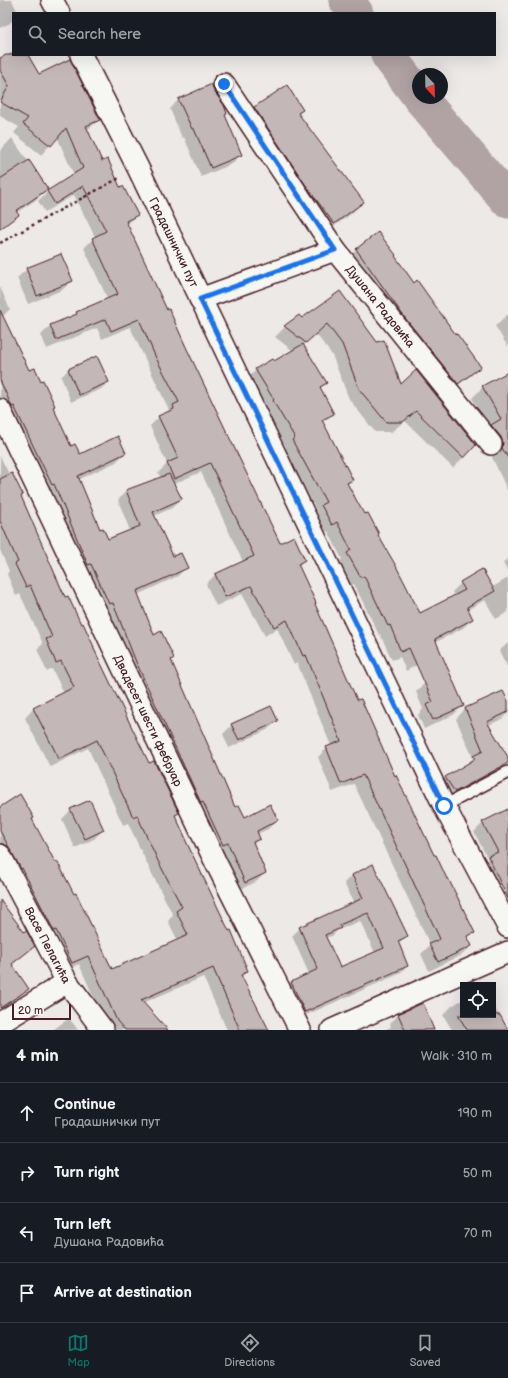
<!DOCTYPE html>
<html lang="en">
<head>
<meta charset="utf-8">
<style>
	body { margin:0; font-family:"Balsamiq Sans",sans-serif; background:#20242c; color:#f1f3f6 }
	.controls { position:absolute; right:12px; bottom:12px; display:grid; overflow:hidden; border-radius:0px; box-shadow:0 4px 16px #0002 }
	.controls button { width:36px; height:36px; display:grid; place-items:center; padding:0; border:0; border-bottom:1px solid #363941; background:#171b24; color:#f1f3f6; font:20px sans-serif }
	.compass { position:absolute; left:412px; top:68px; width:36px; height:36px; border-radius:50%; background:#171b24; box-shadow:0 4px 16px #0002; rotate:158deg }
	.scale { position:absolute; left:12px; bottom:10px; width:59px; box-sizing:border-box; padding-left:4px; border:2px solid #4a1f2b; border-top:0; font-size:11px; line-height:14px; white-space:nowrap; color:#4a1f2b; -webkit-text-stroke:3px #f6f6f2; paint-order:stroke }
	.stop { position:absolute; width:12px; height:12px; margin:-9px; border:3px solid #1a73e8; border-radius:50%; background:#fff }
	.stop.end { background:#1a73e8; border-color:#fff; box-shadow:0 1px 4px #0008 }
	.list { margin:0; padding:0; list-style:none }
	h2 { display:flex; justify-content:space-between; align-items:center; height:52px; margin:0; padding:0 16px; font-size:17px }
	h2 small { font-size:13px; font-weight:400; color:#9ea1a6 }
	.list li { display:grid; grid-template-columns:26px 1fr auto; gap:12px; align-items:center; box-sizing:border-box; height:60px; padding:0 16px; border-top:1px solid #363941 }
	.list b { display:block; font-size:15px; white-space:nowrap }
	.list p { margin:0; font-size:13px; white-space:nowrap; color:#9ea1a6 }
	.list em { font-size:13px; font-style:normal; color:#9ea1a6 }
	.icon { flex:none; width:22px; height:22px; fill:none; stroke:currentColor; stroke-width:2; stroke-linecap:round; stroke-linejoin:round }
	.map { position:relative; flex:none; width:508px; height:1030px; overflow:hidden }
	.search { position:absolute; background:#171b24; box-shadow:0 4px 16px #0002; left:12px; right:12px; top:12px; height:44px; display:flex; align-items:center; gap:10px; box-sizing:border-box; padding:0 14px; border-radius:0px; color:#9ea1a6; font-size:15px }
	.sheet { height:292px; background:#171b24 }
	nav { display:flex; justify-content:space-around; align-items:center; box-sizing:border-box; height:56px; border-top:1px solid #363941; background:#171b24; font-size:11px; color:#9ea1a6 }
	nav a { display:grid; justify-items:center; gap:2px }
	nav .on { color:#0f766e }
	.map>svg:first-child { display:block }
	.shadow { fill:#0003; fill-rule:evenodd }
	.lines { fill:none; stroke-linecap:round; stroke-linejoin:round }
	.river { stroke:#b1a2a3; stroke-width:35 }
	.building { fill:#c4b7b7; stroke:#4a1f2b; fill-rule:evenodd }
	.lane-casing { stroke:#4a1f2b; stroke-width:14 }
	.street-casing { stroke:#4a1f2b; stroke-width:24 }
	.path { stroke:#4a1f2b; stroke-width:2.5; stroke-dasharray:3 3; stroke-linecap:butt }
	.lane { stroke:#f6f6f2; stroke-width:11 }
	.street { stroke:#f6f6f2; stroke-width:21 }
	.route { stroke:#1a73e8; stroke-width:5 }
	.labels { text-anchor:middle; stroke-width:3; stroke-linejoin:round; paint-order:stroke }
	.street-label { font-size:12px; fill:#4a1f2b; stroke:#f6f6f2 }
</style>
</head>
<body>
<div class="map">
<svg width="508" height="1030" viewBox="0 0 508 1030">
	<rect width="100%" height="100%" fill="#ece9e6"/>
	<filter id="ink" filterUnits="userSpaceOnUse"><feTurbulence type="fractalNoise" baseFrequency=".025" numOctaves="2"/><feDisplacementMap in="SourceGraphic" scale="8" xChannelSelector="R" yChannelSelector="G"/><feConvolveMatrix kernelMatrix="1 2 1 2 8 2 1 2 1" color-interpolation-filters="sRGB"/></filter>
	<g filter="url(#ink)">
		<g class="shadow">
			<path d="M 0,0 L 12,0 L 18,13 L 13,13 L 13,20 L 10,23 L 0,28 Z"/>
			<path d="M 13,52 L 13,55 L 27,55 L 39,75 L 99,120 L 87,130 L 101,162 L 136,215 L 127,225 L 167,311 L 280,544 L 304,560 L 298,567 L 357,701 L 434,857 L 474,932 L 467,938 L 471,946 L 462,955 L 429,971 L 421,954 L 430,945 L 354,784 L 332,792 L 318,757 L 327,748 L 331,746 L 297,663 L 294,665 L 277,628 L 265,636 L 242,594 L 216,606 L 206,584 L 215,575 L 243,562 L 201,472 L 173,484 L 181,499 L 172,508 L 154,516 L 172,558 L 186,567 L 178,576 L 137,595 L 153,637 L 173,658 L 170,661 L 235,808 L 245,818 L 277,820 L 268,829 L 257,834 L 259,839 L 253,844 L 265,873 L 256,882 L 236,891 L 0,408 L 0,287 L 10,309 L 2,317 L 28,372 L 52,407 L 71,448 L 79,456 L 125,453 L 116,462 L 78,480 L 100,531 L 108,541 L 130,531 L 118,500 L 126,491 L 161,478 L 158,473 L 167,464 L 150,426 L 159,417 L 165,414 L 169,410 L 130,327 L 102,339 L 97,328 L 47,349 L 41,335 L 50,326 L 108,300 L 84,248 L 95,237 L 74,195 L 45,212 L 38,201 L 47,192 L 74,175 L 57,137 L 41,155 L 14,133 L 19,127 L 0,116 L 0,59 Z"/>
			<path d="M 213,91 L 241,154 L 232,164 L 201,177 L 184,137 L 182,138 L 170,109 L 179,99 Z"/>
			<path d="M 255,107 L 302,110 L 298,114 L 363,202 L 351,214 L 322,235 L 244,119 Z"/>
			<path d="M 12,138 L 47,189 L 37,199 L 16,213 L 17,215 L 0,230 L 0,151 Z"/>
			<path d="M 357,249 L 393,256 L 414,284 L 480,367 L 470,376 L 448,392 L 347,259 Z"/>
			<path d="M 27,269 L 72,281 L 62,290 L 28,304 L 17,278 Z"/>
			<path d="M 339,292 L 400,385 L 475,445 L 453,468 L 405,421 L 391,432 L 375,432 L 349,399 L 332,355 L 316,334 L 303,346 L 326,383 L 320,389 L 333,413 L 322,423 L 352,480 L 346,485 L 364,516 L 377,534 L 419,615 L 454,596 L 452,592 L 461,583 L 491,588 L 508,578 L 508,612 L 496,619 L 485,600 L 467,610 L 472,619 L 463,628 L 436,642 L 429,658 L 406,671 L 400,657 L 392,660 L 380,634 L 379,635 L 354,584 L 351,586 L 338,563 L 342,559 L 328,531 L 322,534 L 312,515 L 317,511 L 283,450 L 286,447 L 264,411 L 266,410 L 247,379 L 256,370 L 274,363 L 293,351 L 275,337 L 285,327 L 299,317 L 302,319 Z"/>
			<path d="M 508,314 L 508,347 L 495,326 Z"/>
			<path d="M 97,357 L 108,382 L 101,389 L 71,402 L 61,377 L 68,370 Z"/>
			<path d="M 508,373 L 508,492 L 492,457 L 489,428 L 472,398 L 483,387 Z"/>
			<path d="M 0,456 L 20,496 L 65,598 L 93,646 L 149,764 L 178,813 L 174,816 L 247,971 L 241,977 L 264,1030 L 227,1030 L 203,977 L 143,1003 L 166,1030 L 108,1030 L 79,964 L 62,972 L 0,857 L 0,808 L 31,820 L 111,970 L 178,941 L 168,921 L 173,915 L 150,870 L 128,823 L 123,825 L 88,748 L 50,767 L 25,718 L 34,708 L 64,693 L 52,669 L 47,672 L 37,649 L 43,644 L 20,594 L 16,596 L 7,574 L 9,571 L 0,550 Z"/>
			<path d="M 508,558 L 508,572 L 503,563 Z"/>
			<path d="M 508,643 L 508,668 L 499,651 Z"/>
			<path d="M 425,683 L 463,706 L 453,715 L 424,729 L 418,715 L 423,709 L 416,692 Z"/>
			<path d="M 503,692 L 508,704 L 508,713 L 502,719 L 489,725 L 508,759 L 508,762 L 500,770 L 445,801 L 437,787 L 446,778 L 465,767 L 473,758 L 456,719 L 465,709 Z"/>
			<path d="M 277,721 L 267,730 L 229,748 L 223,734 L 232,725 Z"/>
			<path d="M 71,810 L 103,830 L 94,839 L 75,848 L 62,819 Z"/>
			<path d="M 508,810 L 508,882 L 490,889 L 480,866 L 488,859 L 474,832 L 483,823 Z"/>
			<path d="M 372,866 L 407,936 L 398,944 L 407,966 L 399,974 L 297,1019 L 283,990 L 291,982 L 309,974 L 292,936 L 300,928 L 354,904 L 344,883 L 352,875 ZM 360,921 L 375,953 L 340,969 L 325,938 L 332,936 L 338,930 Z"/>
			<path d="M 0,912 L 33,946 L 11,965 L 28,989 L 19,997 L 0,1010 Z"/>
			<path d="M 463,999 L 463,1015 L 493,1015 L 493,1005 L 508,1030 L 452,1030 L 443,1015 L 452,1006 Z"/>
			<path d="M 399,1014 L 433,1030 L 384,1030 L 391,1027 L 390,1024 Z"/>
			<path d="M 69,1018 L 78,1030 L 53,1030 Z"/>
		</g>
		<g class="lines">
			<g class="river">
				<path d="M 346,0 L 356,13"/>
				<path d="M 388,55 L 418,95"/>
				<path d="M 420,98 L 508,201"/>
			</g>
		</g>
		<g class="building">
			<path d="M 6,55 L 28,55 L 39,74 L 70,59 L 100,120 L 86,126 L 102,161 L 108,159 L 120,187 L 123,186 L 138,215 L 126,221 L 167,310 L 169,309 L 186,347 L 280,543 L 294,536 L 305,560 L 298,564 L 316,603 L 315,604 L 357,700 L 361,699 L 395,776 L 396,775 L 434,855 L 436,855 L 447,879 L 448,878 L 475,933 L 467,936 L 472,946 L 438,962 L 429,944 L 440,939 L 363,775 L 341,784 L 326,747 L 341,741 L 306,655 L 303,656 L 287,620 L 274,627 L 251,586 L 225,597 L 215,574 L 254,556 L 210,463 L 174,479 L 167,463 L 178,458 L 158,416 L 174,409 L 173,405 L 179,402 L 156,358 L 139,319 L 111,331 L 106,319 L 56,340 L 50,325 L 77,314 L 76,312 L 118,294 L 92,238 L 106,231 L 83,186 L 55,204 L 47,191 L 83,168 L 66,128 L 51,146 L 23,124 L 28,118 L 0,102 L 9,86 L 0,70 L 0,58 Z"/>
			<path d="M 212,84 L 214,91 L 224,105 L 227,114 L 225,115 L 242,155 L 211,168 L 194,129 L 192,129 L 178,99 Z"/>
			<path d="M 287,85 L 303,110 L 298,113 L 364,202 L 334,224 L 305,184 L 254,107 Z"/>
			<path d="M 29,160 L 48,189 L 16,211 L 19,215 L 0,229 L 0,179 Z"/>
			<path d="M 378,232 L 396,255 L 395,256 L 414,283 L 417,280 L 456,335 L 457,334 L 481,367 L 458,384 L 405,318 L 356,249 Z"/>
			<path d="M 61,254 L 73,281 L 37,296 L 26,268 Z"/>
			<path d="M 340,291 L 377,342 L 384,340 L 401,384 L 416,370 L 476,445 L 464,458 L 416,411 L 403,422 L 386,422 L 359,389 L 342,344 L 327,324 L 306,343 L 284,326 L 299,315 L 302,318 Z"/>
			<path d="M 0,310 L 29,370 L 35,368 L 41,381 L 43,380 L 55,406 L 53,407 L 71,446 L 75,444 L 80,454 L 118,436 L 126,453 L 78,476 L 100,529 L 103,528 L 108,539 L 140,526 L 126,490 L 169,474 L 182,499 L 153,512 L 173,556 L 181,553 L 188,568 L 137,591 L 154,635 L 161,631 L 174,658 L 171,660 L 235,807 L 239,805 L 245,817 L 270,804 L 278,820 L 257,831 L 260,839 L 253,842 L 266,873 L 245,883 L 228,843 L 223,845 L 203,802 L 201,803 L 136,662 L 113,603 L 109,604 L 91,564 L 88,565 L 54,484 L 52,485 L 14,406 L 12,407 L 0,380 Z"/>
			<path d="M 303,344 L 327,383 L 320,387 L 334,414 L 322,420 L 353,480 L 347,483 L 364,514 L 368,513 L 379,534 L 378,535 L 396,566 L 420,613 L 465,590 L 460,582 L 482,569 L 495,591 L 467,607 L 473,619 L 435,639 L 464,706 L 433,720 L 426,705 L 433,702 L 409,648 L 401,652 L 390,625 L 388,626 L 364,576 L 361,578 L 347,553 L 351,550 L 337,522 L 332,525 L 321,505 L 326,502 L 292,440 L 295,438 L 273,401 L 274,400 L 255,369 L 272,359 L 274,361 Z"/>
			<path d="M 97,356 L 109,382 L 79,395 L 68,369 Z"/>
			<path d="M 508,372 L 508,458 L 502,448 L 503,443 L 501,437 L 491,425 L 501,419 L 482,386 Z"/>
			<path d="M 12,473 L 23,495 L 21,496 L 65,597 L 68,596 L 81,624 L 83,623 L 94,647 L 93,647 L 149,763 L 154,761 L 179,813 L 175,815 L 186,839 L 185,839 L 229,931 L 231,930 L 248,971 L 241,975 L 269,1030 L 240,1030 L 213,968 L 141,1000 L 168,1030 L 125,1030 L 117,1021 L 88,956 L 72,963 L 56,930 L 54,931 L 22,868 L 21,869 L 0,831 L 0,807 L 20,794 L 34,818 L 32,819 L 55,862 L 57,861 L 74,894 L 76,893 L 112,969 L 188,935 L 176,911 L 182,907 L 158,861 L 137,815 L 133,817 L 97,740 L 59,759 L 33,708 L 74,687 L 61,661 L 56,663 L 46,639 L 52,637 L 30,585 L 26,587 L 15,564 L 18,562 L 0,521 L 0,479 Z"/>
			<path d="M 503,691 L 508,701 L 508,712 L 487,722 L 508,757 L 508,763 L 455,792 L 445,777 L 475,759 L 473,756 L 483,751 L 465,708 Z"/>
			<path d="M 271,706 L 278,721 L 239,740 L 231,724 Z"/>
			<path d="M 90,800 L 104,830 L 85,839 L 70,809 Z"/>
			<path d="M 508,809 L 508,899 L 488,856 L 498,852 L 482,822 Z"/>
			<path d="M 373,864 L 408,936 L 398,941 L 408,966 L 305,1012 L 291,982 L 318,969 L 299,927 L 363,898 L 352,875 ZM 368,913 L 384,948 L 340,967 L 325,935 L 341,928 L 339,925 Z"/>
			<path d="M 0,900 L 24,932 L 26,930 L 35,946 L 12,964 L 29,989 L 0,1008 Z"/>
			<path d="M 423,1003 L 434,1030 L 405,1030 L 398,1014 Z"/>
			<path d="M 458,1015 L 500,1015 L 508,1030 L 467,1030 Z"/>
		</g>
		<g class="lines">
			<defs>
				<path id="lane" d="M 444,806 L 508,772"/>
				<g id="street">
					<path d="M 52,0 L 59,13"/>
					<path id="s1" d="M 81,55 L 138,168 L 444,806 L 508,927"/>
					<path id="s2" d="M 224,84 L 335,250 L 491,444"/>
					<path d="M 200,299 L 335,250"/>
					<path id="s3" d="M 0,410 L 216,863 L 300,1030"/>
					<path id="s4" d="M 0,855 L 67,982 L 103,1030"/>
					<path d="M 0,1023 L 67,982"/>
					<path d="M 332,1030 L 508,952"/>
				</g>
			</defs>
			<use href="#lane" class="lane-casing"/>
			<use href="#street" class="street-casing"/>
			<path class="path" d="M 0,243 L 121,177"/>
			<use href="#lane" class="lane"/>
			<use href="#street" class="street"/>
		</g>
	</g>
	<g class="lines" filter="url(#ink)">
		<path class="route" d="M 224,84 L 335,250 L 200,299 L 444,806"/>
	</g>
	<g class="labels">
		<g class="street-label">
			<text dy="4" stroke="none"><textPath href="#s1" startOffset="209">Градашнички пут</textPath></text>
			<text dy="4" stroke="none"><textPath href="#s2" startOffset="272">Душана Радовића</textPath></text>
			<text dy="4" stroke="none"><textPath href="#s3" startOffset="344">Двадесет шести фебруар</textPath></text>
			<text dy="4" stroke="none"><textPath href="#s4" startOffset="102">Васе Пелагића</textPath></text>
		</g>
	</g>
</svg>
<div class="controls">
<button><svg class="icon" aria-label="locate" viewBox="0 0 24 24"><circle cx="12" cy="12" r="6"/><path d="M12 2v4M12 18v4M2 12h4M18 12h4"/></svg></button>
</div>
<svg class="compass" viewBox="-18 -18 36 36"><path d="M0-13l5 13h-10z" fill="#e53935"/><path d="M0 13l5-13h-10z" fill="#9ea1a6"/></svg>
<div class="scale">20 m</div>
<div class="stop" style="left:444px;top:806px"></div>
<div class="stop end" style="left:224px;top:84px"></div>
<div class="search"><svg class="icon" aria-label="search" viewBox="0 0 24 24"><circle cx="10" cy="10" r="6"/><path d="M15 15l6 6"/></svg>Search here</div>
</div>
<section class="sheet">
<h2>4 min<small>Walk · 310 m</small></h2>
<ul class="list">
<li><svg class="icon" aria-label="ahead" viewBox="0 0 24 24"><path d="M12 20V5M6 11l6-6 6 6"/></svg><div><b>Continue</b><p>Градашнички пут</p></div><em>190 m</em></li>
<li><svg class="icon" aria-label="right" viewBox="0 0 24 24"><path d="M7 20v-9h11M14 6l5 5-5 5"/></svg><div><b>Turn right</b></div><em>50 m</em></li>
<li><svg class="icon" aria-label="left" viewBox="0 0 24 24"><path d="M17 20v-9H6M10 6l-5 5 5 5"/></svg><div><b>Turn left</b><p>Душана Радовића</p></div><em>70 m</em></li>
<li><svg class="icon" aria-label="arrive" viewBox="0 0 24 24"><path d="M6 21V4h12l-3 4 3 4H6"/></svg><div><b>Arrive at destination</b></div></li>
</ul>
</section>
<nav>
<a class="on"><svg class="icon" aria-label="map" viewBox="0 0 24 24"><path d="M3 6l6-2 6 2 6-2v14l-6 2-6-2-6 2zM9 4v14M15 6v14"/></svg>Map</a>
<a><svg class="icon" aria-label="directions" viewBox="0 0 24 24"><path d="M12 3l9 9-9 9-9-9zM9 14v-3h6M13 9l2 2-2 2"/></svg>Directions</a>
<a><svg class="icon" aria-label="saved" viewBox="0 0 24 24"><path d="M7 4h10v16l-5-4-5 4z"/></svg>Saved</a>
</nav>
</body>
</html>
